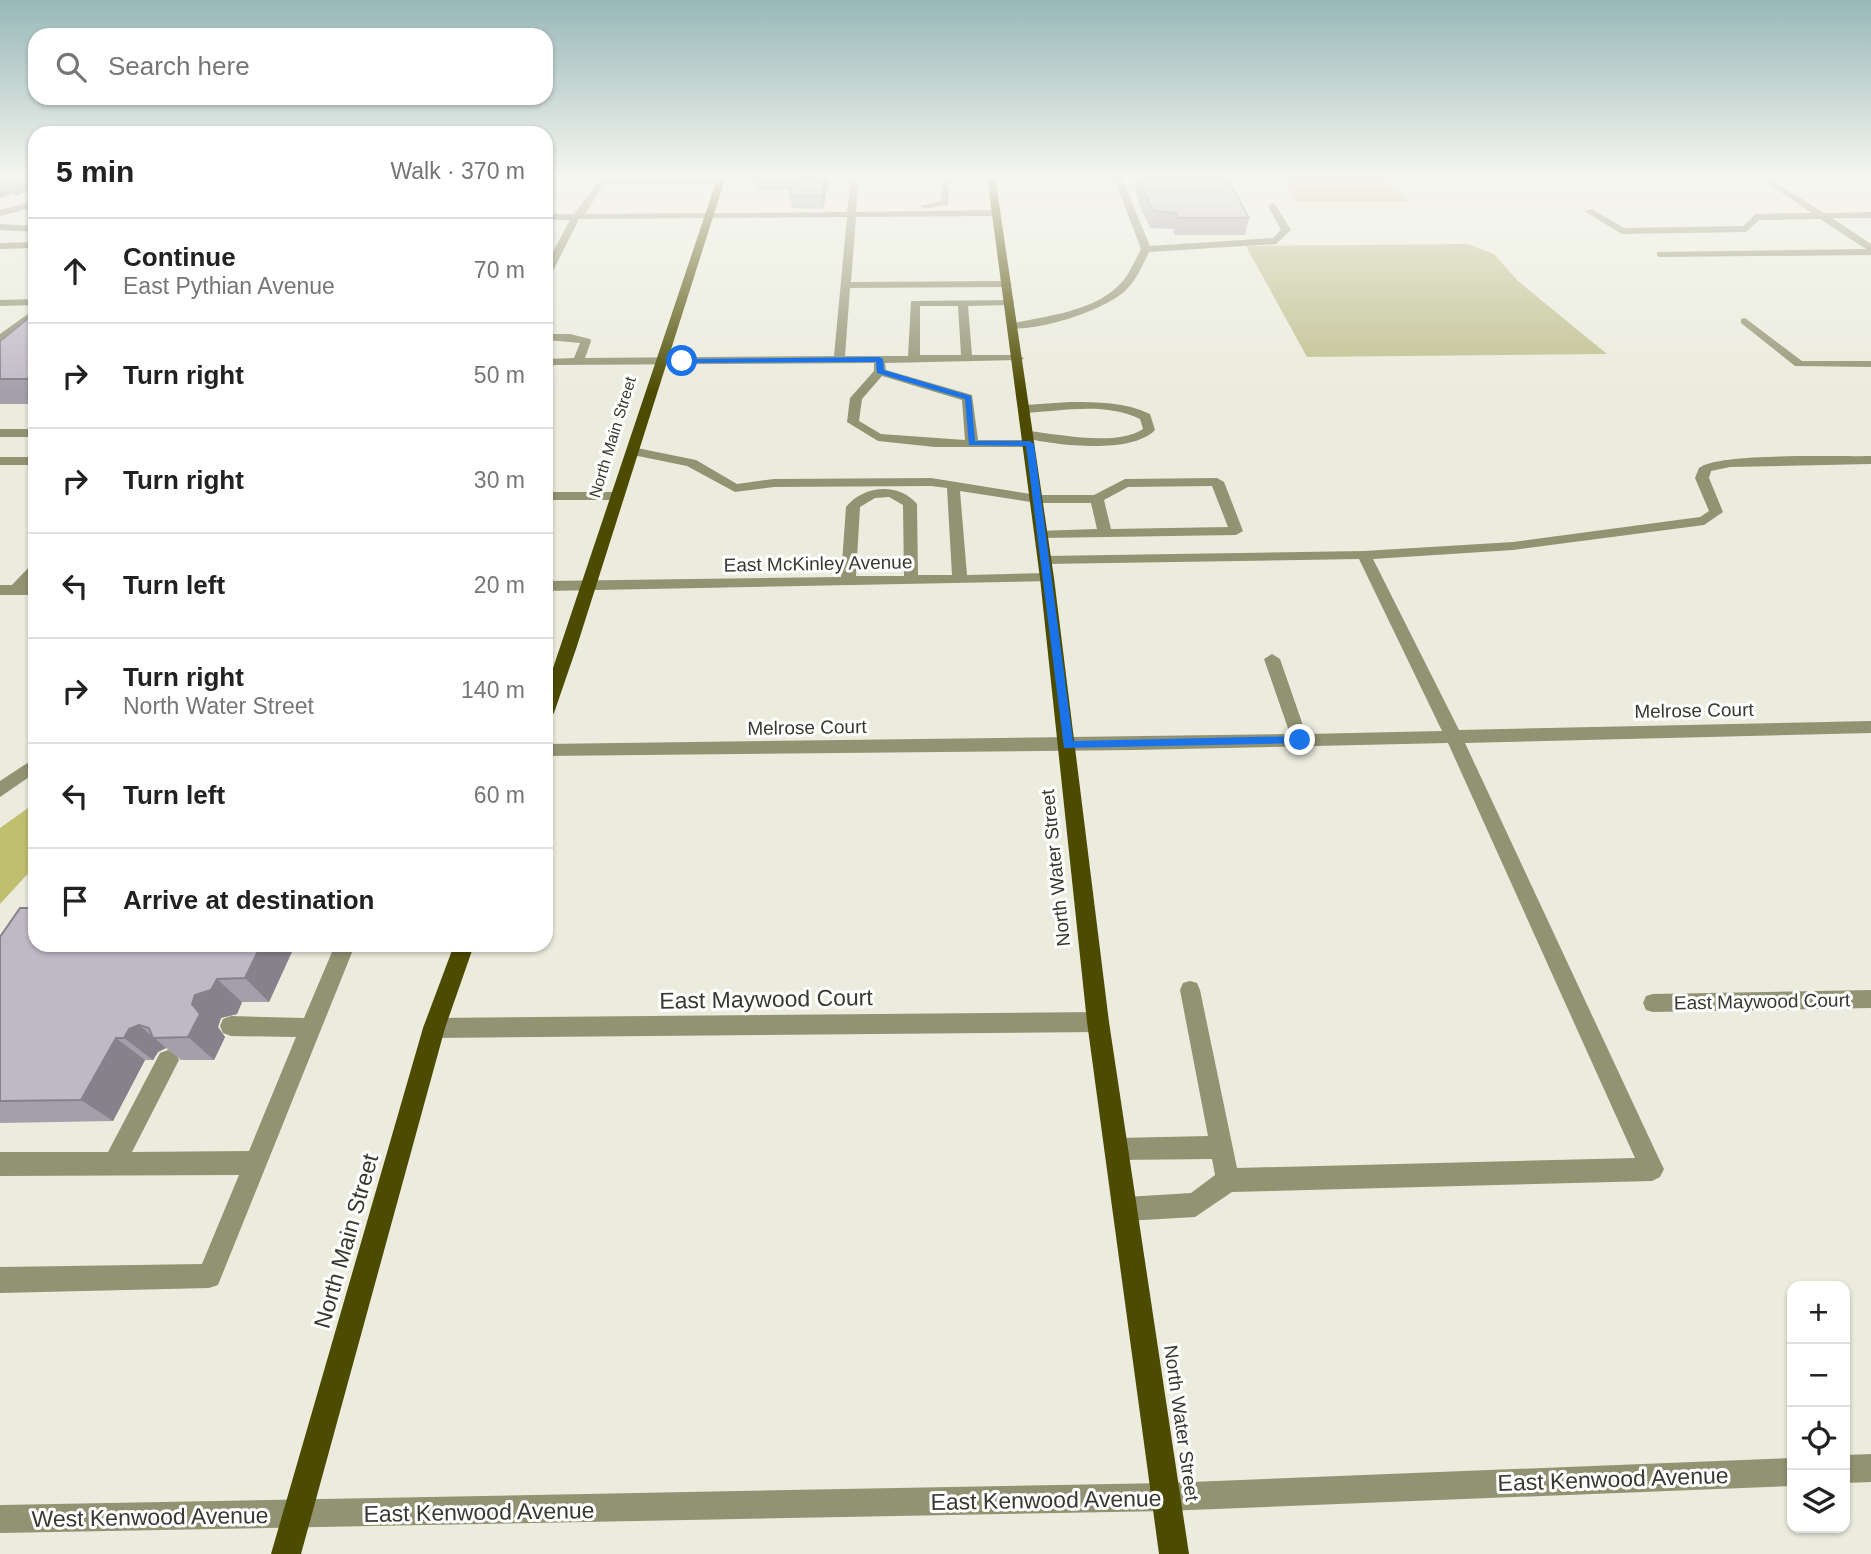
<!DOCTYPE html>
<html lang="en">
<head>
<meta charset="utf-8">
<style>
	body { margin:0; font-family:Helvetica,sans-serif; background:#f2f2f2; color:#222 }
	.controls { position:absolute; right:21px; bottom:21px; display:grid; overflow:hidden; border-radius:14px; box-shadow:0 2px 5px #0004 }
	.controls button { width:63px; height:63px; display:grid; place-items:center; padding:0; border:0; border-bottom:2px solid #e0e0e0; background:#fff; color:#222; font:35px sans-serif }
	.stop { position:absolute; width:21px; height:21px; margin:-16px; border:5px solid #1a73e8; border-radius:50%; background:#fff }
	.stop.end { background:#1a73e8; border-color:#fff; box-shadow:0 2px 7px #0008 }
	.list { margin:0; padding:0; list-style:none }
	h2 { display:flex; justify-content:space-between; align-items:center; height:91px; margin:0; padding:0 28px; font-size:30px }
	h2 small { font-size:23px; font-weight:400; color:#767676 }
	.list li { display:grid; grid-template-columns:46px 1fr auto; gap:21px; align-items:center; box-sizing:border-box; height:105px; padding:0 28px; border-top:2px solid #e0e0e0 }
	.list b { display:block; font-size:26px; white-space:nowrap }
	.list p { margin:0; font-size:23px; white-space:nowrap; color:#767676 }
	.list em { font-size:23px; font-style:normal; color:#767676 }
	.icon { flex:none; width:38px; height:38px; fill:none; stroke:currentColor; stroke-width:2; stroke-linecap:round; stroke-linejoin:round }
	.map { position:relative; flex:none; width:1871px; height:1554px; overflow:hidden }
	.search { position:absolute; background:#fff; box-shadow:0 2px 5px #0004; left:28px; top:28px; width:525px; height:77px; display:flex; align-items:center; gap:18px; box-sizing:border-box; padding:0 24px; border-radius:21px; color:#767676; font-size:26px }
	.panel { position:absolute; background:#fff; box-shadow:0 2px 5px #0004; left:28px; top:126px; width:525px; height:826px; border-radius:21px }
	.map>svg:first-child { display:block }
	.green { fill:#bfc08e }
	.water { fill:#c0bf70 }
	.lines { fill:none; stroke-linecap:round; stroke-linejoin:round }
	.minor { fill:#929373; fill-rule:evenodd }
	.major { fill:#4d4b00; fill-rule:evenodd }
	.wall { fill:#a49faa }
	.shaded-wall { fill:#86828b }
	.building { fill:#bfb9c6; stroke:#86828b; stroke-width:2 }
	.route { fill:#1a73e8 }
	.labels { text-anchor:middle; stroke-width:6; stroke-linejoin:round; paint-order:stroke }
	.far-street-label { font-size:16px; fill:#393933; stroke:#fff }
	.street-label { font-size:19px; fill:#393933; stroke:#fff }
	.near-street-label { font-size:23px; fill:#393933; stroke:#fff }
</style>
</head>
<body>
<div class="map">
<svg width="1871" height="1554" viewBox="0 0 1871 1554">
	<rect width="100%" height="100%" fill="#ebecdd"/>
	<g class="green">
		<path d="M 1280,176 L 1388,176 L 1410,202 L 1296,202 Z"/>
		<path d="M 1468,244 L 1494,254 L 1518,281 L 1607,354 L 1307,357 L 1246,246 Z"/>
	</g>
	<path class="water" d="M 35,803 L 35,866 L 0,904 L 0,828 Z"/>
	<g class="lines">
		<g class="minor">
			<path d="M 851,176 L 859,176 L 856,212 L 996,210 L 1001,213 L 996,216 L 856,217 L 851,282 L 1007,281 L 1012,284 L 1007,287 L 850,288 L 845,356 L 908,356 L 911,301 L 1013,300 L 1014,302 L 1009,305 L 968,306 L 972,355 L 1018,355 L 1024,358 L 1022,360 L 885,363 L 886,370 L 972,395 L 978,440 L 1029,440 L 1033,441 L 1033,447 L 935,447 L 878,441 L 847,422 L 850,398 L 874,371 L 874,363 L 546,365 L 546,359 L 574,358 L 580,343 L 546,340 L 546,334 L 570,334 L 590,339 L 591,341 L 585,358 L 834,356 L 847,217 L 579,219 L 551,275 L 546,278 L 546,265 L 570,220 L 546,220 L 546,214 L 574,214 L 601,178 L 720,178 L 724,181 L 720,184 L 604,184 L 585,214 L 847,212 ZM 920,306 L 958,306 L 961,355 L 920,355 ZM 882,376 L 962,400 L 965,440 L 881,434 L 859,421 L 862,399 Z"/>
			<path d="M 974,176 L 1037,176 L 992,183 L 988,180 L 949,182 L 948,205 L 924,209 L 920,206 L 941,201 L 942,178 Z"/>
			<path d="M 1113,176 L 1121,176 L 1150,246 L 1273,238 L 1281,230 L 1268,206 L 1272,203 L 1275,204 L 1291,230 L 1276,244 L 1149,252 C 1143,264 1137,279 1127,289 C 1107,310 1037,332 1009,328 L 1009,324 C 1045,316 1096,312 1122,282 C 1130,273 1135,260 1141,249 Z"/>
			<path d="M 1757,176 L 1766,176 L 1824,213 L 1871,212 L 1871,218 L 1832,218 L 1871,244 L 1871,255 L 1660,257 L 1657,256 L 1657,252 L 1866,249 L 1820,219 L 1759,220 L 1746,232 L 1622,234 L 1584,211 L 1592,209 L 1624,228 L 1743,226 L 1756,214 L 1812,213 Z"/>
			<path d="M 35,201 L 35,207 L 0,216 L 0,210 Z"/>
			<path d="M 0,224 L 35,226 L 35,232 L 0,230 Z"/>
			<path d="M 35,242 L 35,248 L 0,249 L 0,243 Z"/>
			<path d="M 35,299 L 35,305 L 0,306 L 0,300 Z"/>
			<path d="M 35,309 L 35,317 L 0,342 L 0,334 Z"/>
			<path d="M 1745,318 L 1802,361 L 1871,361 L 1871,367 L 1795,366 L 1741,323 L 1741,319 Z"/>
			<path d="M 1070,402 C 1098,402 1125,402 1150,414 L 1155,430 C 1131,455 1055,445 1024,438 L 1022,435 L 1028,431 C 1059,434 1116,447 1143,429 L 1140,419 C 1105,402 1063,411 1025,413 L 1019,409 L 1025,405 Z"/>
			<rect x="0" y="429" width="35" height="8"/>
			<path d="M 632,447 L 696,460 L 737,484 L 774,479 L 931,478 L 1037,495 L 1094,495 L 1125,479 L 1217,478 L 1224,482 L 1243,531 L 1236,535 L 1042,538 L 1037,537 L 1037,531 L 1097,529 L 1091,503 L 1037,503 L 960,491 L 967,575 L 1047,573 L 1052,575 L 1054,578 L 1052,581 L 546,591 L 546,581 L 841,577 L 846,507 C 863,485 899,482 917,504 L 918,575 L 952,575 L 947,488 L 931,486 L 774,487 L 735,492 L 687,466 L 628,454 L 628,448 ZM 1212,486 L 1228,527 L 1111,529 L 1104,500 L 1128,487 ZM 889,497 L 903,505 L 904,576 L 856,576 L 860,507 L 875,498 Z"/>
			<path d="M 1871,456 L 1871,464 L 1730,467 L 1711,471 L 1709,478 L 1723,512 L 1704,525 L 1513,550 L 1373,559 L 1459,730 L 1871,721 L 1871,733 L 1465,743 L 1660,1161 L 1664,1169 L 1660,1177 L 1652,1181 L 1232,1192 L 1195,1217 L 1126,1221 L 1118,1217 L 1114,1209 L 1118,1201 L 1126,1197 L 1191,1193 L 1215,1175 L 1212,1159 L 1117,1160 L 1109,1157 L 1105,1149 L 1109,1141 L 1117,1138 L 1208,1136 L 1180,990 L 1183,983 L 1190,981 L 1197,983 L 1200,990 L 1237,1168 L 1635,1158 L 1448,743 L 1134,750 L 546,756 L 546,744 L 1290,734 L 1264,659 L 1272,654 L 1280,659 L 1306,734 L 1442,731 L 1359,559 L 1045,564 L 1038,560 L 1045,556 L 1364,551 L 1513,542 L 1700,517 L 1709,511 L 1695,478 L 1699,468 C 1718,452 1840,457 1871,456 Z"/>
			<rect x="0" y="457" width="35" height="8"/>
			<path d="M 546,492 L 618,492 L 625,496 L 618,500 L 546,500 Z"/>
			<path d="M 35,565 L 35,578 L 28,585 L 35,585 L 35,595 L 0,595 L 0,585 L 12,585 L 30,566 Z"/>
			<path d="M 35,758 L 35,773 L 0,797 L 0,781 Z"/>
			<path d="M 335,945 L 355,945 L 218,1285 L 209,1288 L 0,1293 L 0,1267 L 202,1264 L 239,1175 L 0,1176 L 0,1152 L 108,1152 L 160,1053 L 168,1050 L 176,1053 L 179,1060 L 132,1152 L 249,1151 L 296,1037 L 231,1036 L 223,1033 L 220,1026 L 223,1019 L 231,1016 L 304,1018 Z"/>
			<path d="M 1871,990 L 1871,1008 L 1653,1012 L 1646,1010 L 1643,1003 L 1646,996 L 1653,994 Z"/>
			<path d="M 1098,1012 L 1105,1015 L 1109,1022 L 1105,1029 L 1098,1032 L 434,1038 L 426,1035 L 423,1028 L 426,1021 L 434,1018 Z"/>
			<path d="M 1871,1454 L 1871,1482 L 1845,1483 L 1845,1455 Z"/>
			<path d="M 1792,1458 L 1792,1486 L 1166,1511 L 0,1533 L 0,1505 L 1166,1483 Z"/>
		</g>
		<g class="major">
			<path d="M 718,176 L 726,176 L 577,646 L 554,713 L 546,719 L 546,689 Z"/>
			<path d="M 987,176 L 995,176 L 1054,578 L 1109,1022 L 1189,1554 L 1159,1554 L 1087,1022 L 1040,578 Z"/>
			<path d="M 454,945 L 474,945 L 445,1028 L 301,1554 L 271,1554 L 423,1028 Z"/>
		</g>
	</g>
	<g class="wall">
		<path d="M 0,176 L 35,176 L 35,189 L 16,196 L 11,194 L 0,198 Z"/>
		<path d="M 754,176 L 830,176 L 823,209 L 792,208 L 790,195 L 792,190 L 755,190 Z"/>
		<path d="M 1132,176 L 1226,176 L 1249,218 L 1245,235 L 1175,235 L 1173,229 L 1150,228 L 1140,206 Z"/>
		<path d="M 35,313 L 35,404 L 0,404 L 0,341 Z"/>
		<path d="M 0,937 L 295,945 L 269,1002 L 242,1002 L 237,1014 L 221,1018 L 218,1027 L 225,1037 L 214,1060 L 181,1060 L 166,1048 L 158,1052 L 153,1060 L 145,1060 L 113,1121 L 0,1123 Z"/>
	</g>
	<g class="shaded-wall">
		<path d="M 3,176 L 35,176 L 35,189 L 16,196 Z"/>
		<path d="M 826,176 L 830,176 L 823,209 L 822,196 Z"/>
		<path d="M 0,177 L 11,194 L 0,198 Z"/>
		<path d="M 261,945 L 295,945 L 269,1002 L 245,978 Z"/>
		<path d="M 217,979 L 242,1002 L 237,1014 L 221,1018 L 218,1027 L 225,1037 L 214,1060 L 188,1037 L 192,1004 L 195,995 Z"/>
		<path d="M 139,1025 L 166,1048 L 158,1052 L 153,1060 L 124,1038 L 129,1029 Z"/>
		<path d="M 116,1038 L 145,1060 L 113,1121 L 81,1100 Z"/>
	</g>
	<g class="building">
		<path d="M 754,176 L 826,176 L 822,196 L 790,195 L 796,177 L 754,177 Z"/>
		<path d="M 1139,176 L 1226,176 L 1249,218 L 1178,218 L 1176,213 L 1153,211 L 1143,190 Z"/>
		<path d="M 35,313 L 35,379 L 0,379 L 0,341 Z"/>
		<path d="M 20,908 L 35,908 L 35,945 L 261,945 L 245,978 L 217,979 L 211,990 L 195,995 L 192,1004 L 200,1014 L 188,1037 L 153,1038 L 149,1028 L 139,1025 L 129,1029 L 124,1038 L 116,1038 L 81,1100 L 0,1101 L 0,937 Z"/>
	</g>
	<linearGradient id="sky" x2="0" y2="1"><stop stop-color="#98b8b8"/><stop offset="0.45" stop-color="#f6f6f0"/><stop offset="1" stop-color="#f6f6f0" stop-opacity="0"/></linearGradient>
	<rect width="1871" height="393" fill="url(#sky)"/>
	<path class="route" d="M 879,357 L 883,359 L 884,370 L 971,396 L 975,441 L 1030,441 L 1034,444 L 1073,741 L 1300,736 L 1305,740 L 1304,743 L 1064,748 L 1026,446 L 969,445 L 965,399 L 877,373 L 876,362 L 682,363 L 678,361 L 682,359 Z"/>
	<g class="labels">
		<g class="far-street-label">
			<text transform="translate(612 437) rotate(-73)" y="6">North Main Street</text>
		</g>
		<g class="street-label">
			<text transform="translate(818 563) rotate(-1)" y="7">East McKinley Avenue</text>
			<text transform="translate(1694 710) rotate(-1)" y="7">Melrose Court</text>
			<text transform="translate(807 727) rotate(-1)" y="7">Melrose Court</text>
			<text transform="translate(1055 868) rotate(-96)" y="7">North Water Street</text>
			<text transform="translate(1762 1001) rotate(-1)" y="7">East Maywood Court</text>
			<text transform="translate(1182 1423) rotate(82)" y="7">North Water Street</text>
		</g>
		<g class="near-street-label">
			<text transform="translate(766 999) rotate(-1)" y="8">East Maywood Court</text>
			<text transform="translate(346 1241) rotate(-74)" y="8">North Main Street</text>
			<text transform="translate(1613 1479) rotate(-2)" y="8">East Kenwood Avenue</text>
			<text transform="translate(1046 1500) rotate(-1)" y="8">East Kenwood Avenue</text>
			<text transform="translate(479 1512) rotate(-1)" y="8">East Kenwood Avenue</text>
			<text transform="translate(150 1517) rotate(-1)" y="8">West Kenwood Avenue</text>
		</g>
	</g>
</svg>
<div class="controls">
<button>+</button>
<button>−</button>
<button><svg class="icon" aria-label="locate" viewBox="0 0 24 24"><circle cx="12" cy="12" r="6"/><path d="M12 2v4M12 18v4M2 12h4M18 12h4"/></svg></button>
<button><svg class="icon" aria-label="layers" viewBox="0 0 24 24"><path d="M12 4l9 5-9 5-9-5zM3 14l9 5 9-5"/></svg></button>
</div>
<div class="stop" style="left:682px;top:361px"></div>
<div class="stop end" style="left:1300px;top:740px"></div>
<div class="search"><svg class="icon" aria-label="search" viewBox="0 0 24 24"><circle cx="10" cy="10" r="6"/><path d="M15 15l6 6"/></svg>Search here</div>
<section class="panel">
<h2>5 min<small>Walk · 370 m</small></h2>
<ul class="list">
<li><svg class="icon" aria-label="ahead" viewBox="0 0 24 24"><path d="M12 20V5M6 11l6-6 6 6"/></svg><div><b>Continue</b><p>East Pythian Avenue</p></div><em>70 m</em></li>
<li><svg class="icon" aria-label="right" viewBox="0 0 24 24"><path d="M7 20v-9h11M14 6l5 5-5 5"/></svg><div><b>Turn right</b></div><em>50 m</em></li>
<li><svg class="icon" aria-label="right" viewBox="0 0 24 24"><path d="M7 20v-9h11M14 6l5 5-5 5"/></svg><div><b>Turn right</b></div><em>30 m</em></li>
<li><svg class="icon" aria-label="left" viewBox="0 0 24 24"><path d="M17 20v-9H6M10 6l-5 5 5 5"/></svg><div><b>Turn left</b></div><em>20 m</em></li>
<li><svg class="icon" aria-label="right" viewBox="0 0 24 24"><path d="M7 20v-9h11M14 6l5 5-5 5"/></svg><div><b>Turn right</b><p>North Water Street</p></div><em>140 m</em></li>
<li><svg class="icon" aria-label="left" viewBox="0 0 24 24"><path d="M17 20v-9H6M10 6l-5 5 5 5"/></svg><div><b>Turn left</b></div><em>60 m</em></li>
<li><svg class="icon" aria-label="arrive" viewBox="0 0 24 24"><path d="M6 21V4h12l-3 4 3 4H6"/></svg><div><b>Arrive at destination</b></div></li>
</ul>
</section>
</div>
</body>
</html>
